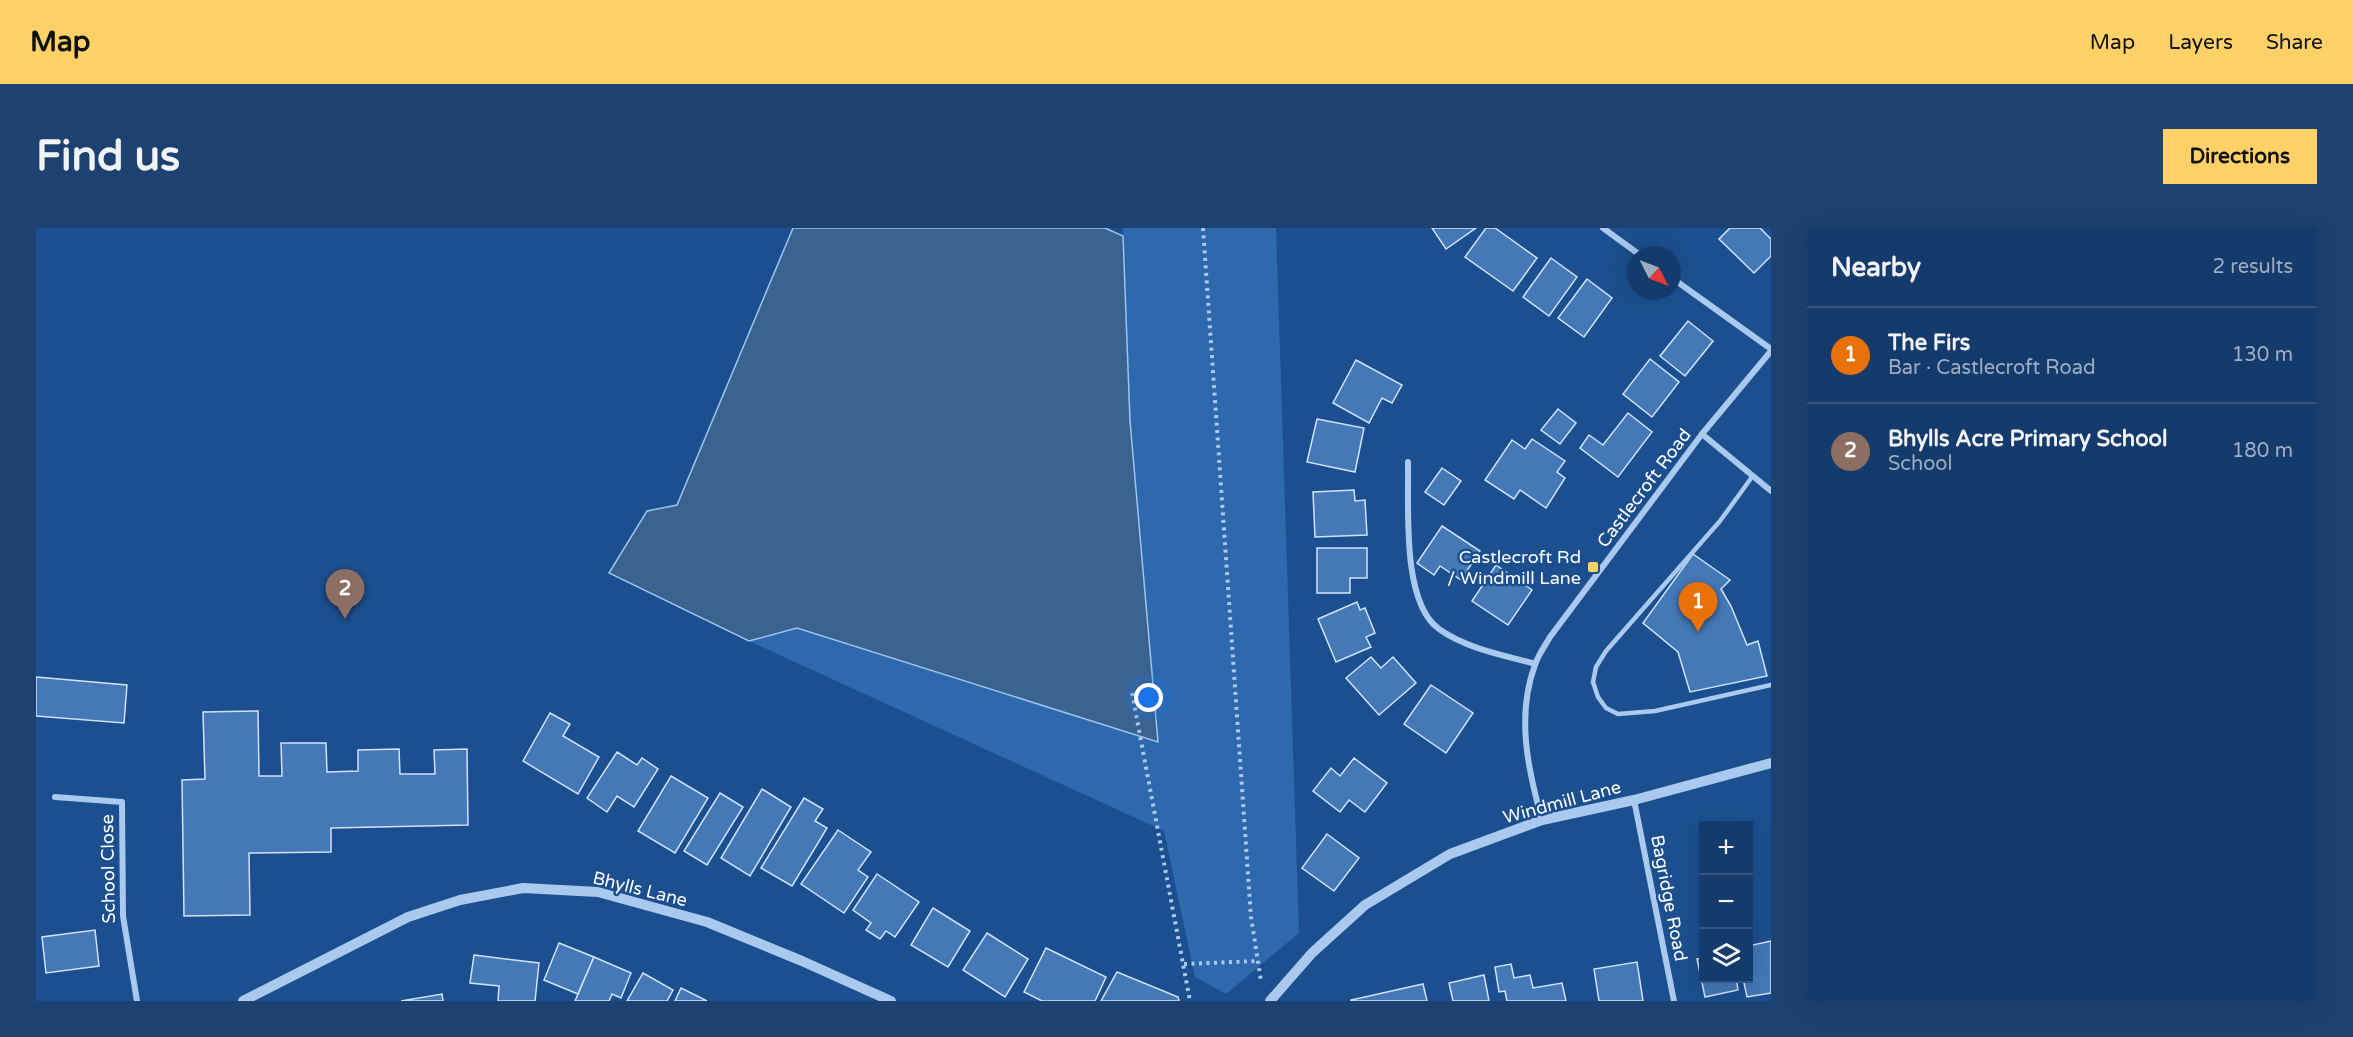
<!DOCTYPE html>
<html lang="en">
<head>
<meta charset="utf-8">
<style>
	body { margin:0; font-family:"Varela Round",sans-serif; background:#1d4271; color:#f1f3f6 }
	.controls { position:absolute; right:18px; bottom:18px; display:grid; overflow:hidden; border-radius:0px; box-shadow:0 6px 24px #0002 }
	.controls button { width:54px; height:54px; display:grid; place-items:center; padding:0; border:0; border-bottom:2px solid #33557e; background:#143b6b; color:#f1f3f6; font:30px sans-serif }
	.compass { position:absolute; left:1591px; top:18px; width:54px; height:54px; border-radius:50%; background:#143b6b; box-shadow:0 6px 24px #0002; rotate:132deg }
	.you { position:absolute; left:1113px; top:470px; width:21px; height:21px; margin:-15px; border:4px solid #fff; border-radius:50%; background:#1a73e8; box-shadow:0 0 0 9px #1a73e833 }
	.badge { display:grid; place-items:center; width:39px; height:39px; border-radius:50%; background:#ffd166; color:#fff; font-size:20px; font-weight:700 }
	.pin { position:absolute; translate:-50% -50px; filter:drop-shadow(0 2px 3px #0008) }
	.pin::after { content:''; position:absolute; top:32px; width:21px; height:18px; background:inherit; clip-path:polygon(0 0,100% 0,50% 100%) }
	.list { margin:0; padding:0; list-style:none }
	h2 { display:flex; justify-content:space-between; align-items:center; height:78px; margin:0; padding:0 24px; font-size:26px }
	h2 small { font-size:20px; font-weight:400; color:#9dadc1 }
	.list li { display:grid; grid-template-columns:39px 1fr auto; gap:18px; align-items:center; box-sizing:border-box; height:96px; padding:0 24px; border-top:2px solid #33557e }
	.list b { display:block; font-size:22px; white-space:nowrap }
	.list p { margin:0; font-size:20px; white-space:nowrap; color:#9dadc1 }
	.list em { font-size:20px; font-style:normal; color:#9dadc1 }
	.icon { flex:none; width:33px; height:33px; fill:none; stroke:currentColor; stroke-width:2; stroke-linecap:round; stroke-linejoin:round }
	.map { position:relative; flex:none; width:1735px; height:773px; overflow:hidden; border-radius:0px }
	header { display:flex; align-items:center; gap:36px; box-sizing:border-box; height:84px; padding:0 30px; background:#ffd166; color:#111 }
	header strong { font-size:28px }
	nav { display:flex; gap:33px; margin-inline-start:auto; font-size:21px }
	.intro { display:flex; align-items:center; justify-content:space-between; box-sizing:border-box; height:144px; padding:0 36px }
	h1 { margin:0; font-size:42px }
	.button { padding:15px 27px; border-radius:0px; background:#ffd166; color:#111; font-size:21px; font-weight:700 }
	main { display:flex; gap:36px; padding:0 36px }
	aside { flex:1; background:#143b6b; border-radius:0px; box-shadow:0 6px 24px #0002 }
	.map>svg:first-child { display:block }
	.green { fill:#2e69ad }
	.water { fill:#3c6290; stroke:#9cc4f0; stroke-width:1.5 }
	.building { fill:#4478b7; stroke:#cfe3fa; stroke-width:1.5 }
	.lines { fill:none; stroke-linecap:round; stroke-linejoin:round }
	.path { stroke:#a9c9ee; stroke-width:4; stroke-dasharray:3 4.5; stroke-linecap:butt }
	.service { stroke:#a9c9ee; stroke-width:4.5 }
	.minor { stroke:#a9c9ee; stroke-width:6 }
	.tertiary { stroke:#a9c9ee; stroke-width:10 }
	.poi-dot { fill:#ffd166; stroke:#1b4f8f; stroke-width:2 }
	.labels { text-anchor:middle; stroke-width:5; stroke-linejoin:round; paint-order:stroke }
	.street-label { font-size:18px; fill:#fff; stroke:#1b4f8f }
	.poi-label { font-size:18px; fill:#fff; stroke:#1b4f8f; text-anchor:end }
</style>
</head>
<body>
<header>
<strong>Map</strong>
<nav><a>Map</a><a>Layers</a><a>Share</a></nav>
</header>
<div class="intro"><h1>Find us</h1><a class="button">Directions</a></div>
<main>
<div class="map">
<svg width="1735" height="773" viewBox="0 0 1735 773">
	<rect width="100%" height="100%" fill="#1b4f8f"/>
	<path class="green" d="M 1087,0 L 1240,0 L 1263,705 L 1190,766 L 1159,749 L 1128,603 L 713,413 L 761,400 L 1121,513 L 1094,193 Z"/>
	<path class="water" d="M 757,0 L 1069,0 L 1087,8 L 1094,193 L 1122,514 L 761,400 L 713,413 L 573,345 L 611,283 L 641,277 Z"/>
	<g class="building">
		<path d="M 1396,0 L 1440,0 L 1410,21 Z"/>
		<path d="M 1450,0 L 1459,0 L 1501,30 L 1477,63 L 1429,29 Z"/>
		<path d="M 1694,0 L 1724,0 L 1735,11 L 1735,28 L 1718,45 L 1683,11 Z"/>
		<path d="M 1515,30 L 1541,49 L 1513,88 L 1487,69 Z"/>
		<path d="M 1551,51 L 1576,70 L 1548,109 L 1522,90 Z"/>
		<path d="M 1652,93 L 1677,113 L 1649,148 L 1624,128 Z"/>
		<path d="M 1614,131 L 1643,154 L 1616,189 L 1587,166 Z"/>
		<path d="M 1320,132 L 1366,157 L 1356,175 L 1346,170 L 1333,195 L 1297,175 Z"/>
		<path d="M 1522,181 L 1540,195 L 1524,216 L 1505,202 Z"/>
		<path d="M 1592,185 L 1616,204 L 1582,249 L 1544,220 L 1553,207 L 1567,217 Z"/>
		<path d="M 1281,191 L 1328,200 L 1319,244 L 1271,234 Z"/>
		<path d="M 1496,211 L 1529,233 L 1521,244 L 1529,250 L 1510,280 L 1484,262 L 1478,271 L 1449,252 L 1476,212 L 1489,221 Z"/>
		<path d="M 1406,240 L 1425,253 L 1408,277 L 1389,264 Z"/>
		<path d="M 1318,262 L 1319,273 L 1329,272 L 1331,307 L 1279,309 L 1277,264 Z"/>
		<path d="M 1406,298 L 1444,323 L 1425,352 L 1404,338 L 1398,347 L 1381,335 Z"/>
		<path d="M 1281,320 L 1331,320 L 1331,350 L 1314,350 L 1314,365 L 1281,365 Z"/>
		<path d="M 1657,326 L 1694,352 L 1685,361 L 1695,378 L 1711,417 L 1722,413 L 1731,448 L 1654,464 L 1642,424 L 1607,395 Z"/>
		<path d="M 1460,337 L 1496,362 L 1472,397 L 1436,373 Z"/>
		<path d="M 1321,374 L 1324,382 L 1329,380 L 1339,405 L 1330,409 L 1335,419 L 1300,434 L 1282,391 Z"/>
		<path d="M 1335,429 L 1345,440 L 1357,429 L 1380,455 L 1343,487 L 1310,450 Z"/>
		<path d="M 0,449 L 91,457 L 88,495 L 0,488 Z"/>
		<path d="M 1395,457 L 1437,485 L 1410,525 L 1368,496 Z"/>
		<path d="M 222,483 L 223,548 L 246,548 L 245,515 L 290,515 L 291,544 L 322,543 L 322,522 L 363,521 L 364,546 L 399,546 L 398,522 L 431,521 L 432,597 L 295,600 L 295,624 L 213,625 L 214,687 L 148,688 L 146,552 L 169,551 L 167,484 Z"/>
		<path d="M 514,485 L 534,496 L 527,508 L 563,529 L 542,566 L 487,533 Z"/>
		<path d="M 581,524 L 601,537 L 606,530 L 622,541 L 598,579 L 581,568 L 571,584 L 551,570 Z"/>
		<path d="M 1318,530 L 1351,555 L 1329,584 L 1313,572 L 1304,584 L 1277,563 L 1295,540 L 1304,548 Z"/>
		<path d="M 635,548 L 672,570 L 639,625 L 602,603 Z"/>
		<path d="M 726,561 L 755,579 L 714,648 L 685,630 Z"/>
		<path d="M 684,565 L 707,579 L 671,637 L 648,623 Z"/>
		<path d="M 768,570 L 787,581 L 779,593 L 791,600 L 756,658 L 725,640 Z"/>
		<path d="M 802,602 L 835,624 L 822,642 L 832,649 L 808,685 L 765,656 Z"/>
		<path d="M 1291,606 L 1323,630 L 1298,663 L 1266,640 Z"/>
		<path d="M 841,646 L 883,674 L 859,709 L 850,703 L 844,711 L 830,702 L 835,695 L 817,682 Z"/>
		<path d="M 897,680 L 934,703 L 912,739 L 875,717 Z"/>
		<path d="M 59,702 L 63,738 L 10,745 L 6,709 Z"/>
		<path d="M 951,705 L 992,731 L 969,769 L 927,742 Z"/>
		<path d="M 1735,713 L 1735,765 L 1711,769 L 1707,750 L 1712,750 L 1712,718 Z"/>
		<path d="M 523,715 L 558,729 L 542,766 L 508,752 Z"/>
		<path d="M 1010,720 L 1070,749 L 1059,773 L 1006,773 L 988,764 Z"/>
		<path d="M 438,727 L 503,735 L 499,773 L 462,773 L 463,758 L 434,755 Z"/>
		<path d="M 558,729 L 595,745 L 585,770 L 576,766 L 573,773 L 539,773 Z"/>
		<path d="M 1668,730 L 1668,750 L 1700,750 L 1702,762 L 1669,769 L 1661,731 Z"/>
		<path d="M 1601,734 L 1607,773 L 1563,773 L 1558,741 Z"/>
		<path d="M 1475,736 L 1478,750 L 1494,747 L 1497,760 L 1526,755 L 1530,773 L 1471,773 L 1469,763 L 1463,764 L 1459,739 Z"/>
		<path d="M 1081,744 L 1142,769 L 1143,773 L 1065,773 Z"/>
		<path d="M 607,745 L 637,762 L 631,773 L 591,773 Z"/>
		<path d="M 1448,747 L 1453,773 L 1417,773 L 1413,755 Z"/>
		<path d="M 1387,756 L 1391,773 L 1315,773 L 1315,772 Z"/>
		<path d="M 645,760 L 671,773 L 639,773 Z"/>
		<path d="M 406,766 L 407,773 L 365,773 Z"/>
	</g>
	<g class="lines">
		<g class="path">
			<path d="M 1167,0 L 1215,689 L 1225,753"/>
			<path d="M 1096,465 L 1154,773"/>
			<path d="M 1148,736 L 1222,733"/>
		</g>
		<path class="service" d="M 1716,249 L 1684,293 L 1570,423 L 1560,439 L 1557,454 L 1562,469 L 1570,480 L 1582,486 L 1619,483 L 1735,457"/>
		<g class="minor">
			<path d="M 1567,0 L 1604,27"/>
			<path d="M 1636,50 L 1735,121"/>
			<path d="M 1666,206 L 1735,263"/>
			<path d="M 1372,234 C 1373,277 1365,374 1403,401 C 1431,421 1468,427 1499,436"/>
			<path d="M 19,569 L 86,574 L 87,688 L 101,773"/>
			<path d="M 1598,572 L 1638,773"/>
			<path d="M 1506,592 C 1492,542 1480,488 1499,437 C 1502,427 1509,418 1514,409 L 1666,206 L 1735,123"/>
		</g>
		<g class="tertiary">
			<path d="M 207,773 L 372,689 L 424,672 L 487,660 L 562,664 L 671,694 L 766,733 L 855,773"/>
			<path d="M 1234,773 L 1276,725 L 1329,677 L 1414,626 L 1506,592 L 1598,572 L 1735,535"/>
		</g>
	</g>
	<rect class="poi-dot" x="1551" y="333" width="12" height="12" rx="3"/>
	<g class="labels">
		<g class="street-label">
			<text transform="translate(1608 260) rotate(-53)" y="6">Castlecroft Road</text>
			<text transform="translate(1526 574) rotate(-15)" y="6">Windmill Lane</text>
			<text transform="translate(72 641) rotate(-91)" y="6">School Close</text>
			<text transform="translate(604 661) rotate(14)" y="6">Bhylls Lane</text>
			<text transform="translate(1633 670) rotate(79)" y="6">Bagridge Road</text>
		</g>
		<g class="poi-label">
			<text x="1545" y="335">Castlecroft Rd<tspan x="1545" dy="21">/ Windmill Lane</tspan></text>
		</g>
	</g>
</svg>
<div class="controls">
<button>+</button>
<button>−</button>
<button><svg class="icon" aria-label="layers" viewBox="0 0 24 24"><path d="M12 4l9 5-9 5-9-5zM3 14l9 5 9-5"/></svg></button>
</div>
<svg class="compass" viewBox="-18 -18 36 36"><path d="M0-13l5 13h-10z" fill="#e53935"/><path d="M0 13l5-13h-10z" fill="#9dadc1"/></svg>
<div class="you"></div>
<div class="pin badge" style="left:1662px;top:404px;background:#e8710a">1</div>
<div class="pin badge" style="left:309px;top:391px;background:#8d6e63">2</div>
</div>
<aside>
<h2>Nearby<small>2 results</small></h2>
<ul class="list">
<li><span class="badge" style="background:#e8710a">1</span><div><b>The Firs</b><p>Bar · Castlecroft Road</p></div><em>130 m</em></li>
<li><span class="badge" style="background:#8d6e63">2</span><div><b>Bhylls Acre Primary School</b><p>School</p></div><em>180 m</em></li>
</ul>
</aside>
</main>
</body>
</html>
